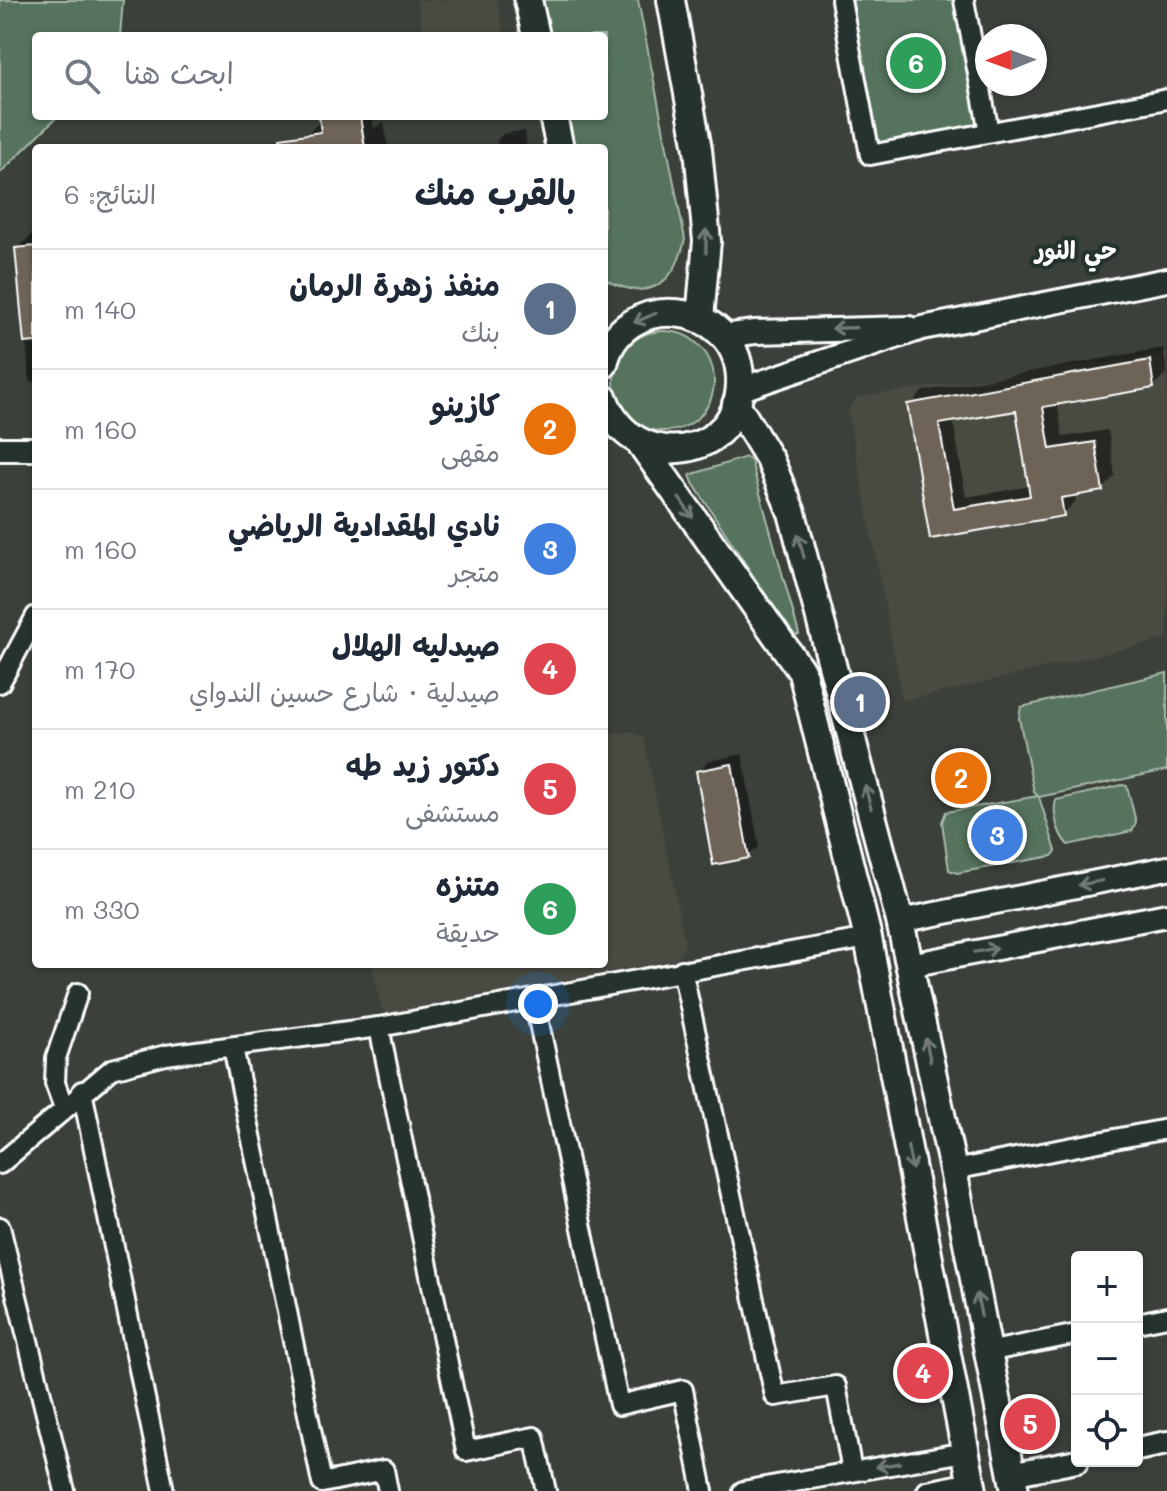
<!DOCTYPE html>
<html lang="ar">
<head>
<meta charset="utf-8">
<style>
	body { margin:0; font-family:Mali,"Playpen Sans Arabic",sans-serif; background:#f6f6f7; color:#1f2937; direction:rtl }
	.controls { position:absolute; right:24px; bottom:24px; display:grid; overflow:hidden; border-radius:8px; box-shadow:0 2px 6px #0004 }
	.controls button { width:72px; height:72px; display:grid; place-items:center; padding:0; border:0; border-bottom:2px solid #e0e1e3; background:#fff; color:#1f2937; font:40px sans-serif }
	.compass { position:absolute; left:975px; top:24px; width:72px; height:72px; border-radius:50%; background:#fff; box-shadow:0 2px 6px #0004; rotate:269deg }
	.you { position:absolute; left:538px; top:1004px; width:28px; height:28px; margin:-20px; border:6px solid #fff; border-radius:50%; background:#1a73e8; box-shadow:0 0 0 12px #1a73e833 }
	.badge { display:grid; place-items:center; width:52px; height:52px; border-radius:50%; background:#1a73e8; color:#fff; font-size:26px; font-weight:700 }
	.pin { position:absolute; translate:-50% -50%; border:4px solid #fff; box-shadow:0 2px 8px #0006 }
	.list { margin:0; padding:0; list-style:none }
	h2 { display:flex; justify-content:space-between; align-items:center; height:104px; margin:0; padding:0 32px; font-size:34px }
	h2 small { font-size:26px; font-weight:400; color:#747a83 }
	.list li { display:grid; grid-template-columns:52px 1fr auto; gap:24px; align-items:center; box-sizing:border-box; height:120px; padding:0 32px; border-top:2px solid #e0e1e3 }
	.list b { display:block; font-size:30px; white-space:nowrap }
	.list p { margin:0; font-size:26px; white-space:nowrap; color:#747a83 }
	.list em { font-size:26px; font-style:normal; color:#747a83 }
	.icon { flex:none; width:44px; height:44px; fill:none; stroke:currentColor; stroke-width:2; stroke-linecap:round; stroke-linejoin:round }
	.map { position:relative; flex:none; width:1167px; height:1491px; overflow:hidden; direction:ltr }
	.search { position:absolute; background:#fff; box-shadow:0 2px 6px #0004; left:32px; top:32px; width:576px; height:88px; display:flex; align-items:center; gap:20px; box-sizing:border-box; padding:0 28px; border-radius:8px; color:#747a83; font-size:30px }
	.panel { position:absolute; background:#fff; box-shadow:0 2px 6px #0004; left:32px; top:144px; width:576px; height:824px; border-radius:8px; direction:rtl }
	.map>svg:first-child { display:block }
	.built { fill:#4a4b43 }
	.green { fill:#54735d; stroke:#aab9ae; stroke-width:2 }
	.shadow { fill:#0007; fill-rule:evenodd }
	.building { fill:#6d6357; stroke:#fff; stroke-width:2; fill-rule:evenodd }
	.lines { fill:none; stroke-linecap:round; stroke-linejoin:round }
	.minor-casing { stroke:#fff; stroke-width:24 }
	.tertiary-casing { stroke:#fff; stroke-width:28 }
	.secondary-casing { stroke:#fff; stroke-width:32 }
	.minor { stroke:#26332d; stroke-width:18 }
	.tertiary { stroke:#26332d; stroke-width:22 }
	.secondary { stroke:#26332d; stroke-width:26 }
	.oneway { stroke:#727a76 }
	.labels { text-anchor:middle; stroke-width:8; stroke-linejoin:round; paint-order:stroke }
	.neighbourhood-label { font-size:24px; font-weight:bold; fill:#fff; stroke:#26332d }
</style>
</head>
<body>
<div class="map">
<svg width="1167" height="1491" viewBox="0 0 1167 1491">
	<rect width="100%" height="100%" fill="#3b413a"/>
	<filter id="ink" filterUnits="userSpaceOnUse"><feTurbulence type="fractalNoise" baseFrequency=".0125" numOctaves="2"/><feDisplacementMap in="SourceGraphic" scale="16" xChannelSelector="R" yChannelSelector="G"/><feConvolveMatrix kernelMatrix="1 2 1 2 8 2 1 2 1" color-interpolation-filters="sRGB"/></filter>
	<g filter="url(#ink)">
		<g class="built">
			<path d="M 417,0 L 497,0 L 504,36 L 423,36 Z"/>
			<path d="M 1167,353 L 1167,639 L 903,701 L 848,411 L 857,397 Z"/>
			<path d="M 631,732 L 644,738 L 685,944 L 677,959 L 388,1014 L 381,1007 L 372,964 L 604,964 L 604,734 Z"/>
		</g>
		<g class="green">
			<path d="M 0,0 L 123,0 L 120,36 L 36,36 L 36,116 L 58,116 L 0,173 Z"/>
			<path d="M 542,0 L 638,0 L 685,239 C 675,285 648,303 604,279 L 604,148 L 570,148 L 564,116 L 604,116 L 604,36 L 549,36 Z"/>
			<path d="M 852,0 L 957,0 L 980,127 L 879,143 Z"/>
			<circle cx="664" cy="381" r="50"/>
			<path d="M 746,457 L 751,461 L 799,634 L 793,637 L 693,483 L 690,475 Z"/>
			<path d="M 1167,673 L 1167,770 L 1039,797 L 1056,851 L 1052,856 L 957,873 L 949,870 L 942,822 L 946,812 L 1038,796 L 1034,792 L 1019,718 L 1021,707 Z"/>
			<path d="M 1122,785 L 1127,786 L 1136,822 L 1132,831 L 1068,845 C 1058,835 1052,813 1056,800 Z"/>
		</g>
		<g class="shadow">
			<path d="M 321,116 L 372,116 L 374,128 L 384,122 L 388,148 L 308,148 L 306,135 L 317,124 L 322,123 Z"/>
			<path d="M 525,131 L 527,148 L 498,148 L 497,140 L 504,133 Z"/>
			<path d="M 32,234 L 36,234 L 36,382 L 30,382 L 17,249 Z"/>
			<path d="M 1163,348 L 1167,373 L 1153,386 L 1057,402 L 1063,437 L 1108,430 L 1115,476 L 1102,489 L 1075,493 L 1076,501 L 1063,514 L 932,536 L 910,405 L 923,391 ZM 1017,408 L 1031,486 L 966,497 L 953,419 Z"/>
			<path d="M 742,754 L 759,846 L 748,856 L 698,771 L 709,761 Z"/>
		</g>
		<g class="building">
			<path d="M 319,116 L 360,116 L 365,148 L 280,148 L 280,138 L 321,132 Z"/>
			<path d="M 36,246 L 36,342 L 24,343 L 15,248 Z"/>
			<path d="M 1150,360 L 1154,388 L 1043,407 L 1050,449 L 1095,442 L 1103,491 L 1061,498 L 1064,516 L 930,539 L 907,404 ZM 1016,411 L 1030,496 L 954,509 L 939,424 Z"/>
			<path d="M 732,764 L 749,858 L 713,865 L 696,771 Z"/>
		</g>
		<g class="lines">
			<defs>
				<g id="minor">
					<path d="M 841,0 L 870,155 L 1167,99"/>
					<path d="M 964,0 L 989,132"/>
					<path d="M 0,683 L 36,616"/>
					<path d="M 682,970 L 775,1396 L 836,1386 L 852,1471"/>
					<path d="M 534,999 L 619,1405 L 683,1390 L 703,1491"/>
					<path d="M 379,1027 L 466,1451 L 534,1437 L 546,1491"/>
					<path d="M 233,1047 L 322,1483 L 384,1470 L 388,1491"/>
					<path d="M 82,1091 L 164,1491"/>
					<path d="M 64,1108 L 55,1083 L 56,1058 L 78,993"/>
					<path d="M 0,1164 L 112,1069 L 166,1055 L 379,1027 L 868,938"/>
					<path d="M 953,1170 L 1167,1129"/>
					<path d="M 0,1227 L 65,1491"/>
					<path d="M 1137,1323 L 1167,1317"/>
					<path d="M 987,1352 L 1077,1334"/>
					<path d="M 743,1491 L 965,1452"/>
					<path d="M 927,1491 L 971,1482"/>
				</g>
				<g id="tertiary">
					<path d="M 723,336 L 755,332 L 909,328"/>
					<path d="M 739,390 L 922,328 L 1167,280"/>
					<path d="M 0,449 L 34,449"/>
					<path d="M 900,921 L 1167,868"/>
					<path d="M 910,965 L 1167,915"/>
					<path d="M 1137,1449 L 1167,1443"/>
					<path d="M 1011,1474 L 1077,1461"/>
				</g>
				<g id="secondary">
					<path d="M 528,0 L 536,36"/>
					<path d="M 671,0 L 698,149 L 707,241 L 700,318"/>
					<path d="M 553,116 L 560,148"/>
					<path d="M 604,364 C 621,288 737,300 740,378 C 743,460 632,477 604,399"/>
					<path d="M 736,404 L 770,460 L 792,513 L 900,921 L 953,1170 L 1015,1491"/>
					<path d="M 641,444 L 802,672 L 868,938 L 973,1491"/>
				</g>
			</defs>
			<use href="#minor" class="minor-casing"/>
			<use href="#tertiary" class="tertiary-casing"/>
			<use href="#secondary" class="secondary-casing"/>
			<use href="#minor" class="minor"/>
			<use href="#tertiary" class="tertiary"/>
			<use href="#secondary" class="secondary"/>
		</g>
		<defs><path id="oneway-shaft" d="M-6 0H5M1.5-3L5.5 0L1.5 3" fill="none" stroke-width="1.6" stroke-linecap="round" stroke-linejoin="round" transform="scale(2)"/></defs>
		<g class="oneway">
			<use href="#oneway-shaft" transform="translate(706 241) rotate(-90)"/>
			<use href="#oneway-shaft" transform="translate(645 318) rotate(157)"/>
			<use href="#oneway-shaft" transform="translate(844 328) rotate(178)"/>
			<use href="#oneway-shaft" transform="translate(686 508) rotate(55)"/>
			<use href="#oneway-shaft" transform="translate(801 546) rotate(-105)"/>
			<use href="#oneway-shaft" transform="translate(868 797) rotate(-105)"/>
			<use href="#oneway-shaft" transform="translate(1090 883) rotate(169)"/>
			<use href="#oneway-shaft" transform="translate(986 950) rotate(-11)"/>
			<use href="#oneway-shaft" transform="translate(928 1050) rotate(-102)"/>
			<use href="#oneway-shaft" transform="translate(910 1158) rotate(79)"/>
			<use href="#oneway-shaft" transform="translate(979 1305) rotate(-101)"/>
			<use href="#oneway-shaft" transform="translate(888 1465) rotate(171)"/>
		</g>
	</g>
	<g class="labels">
		<g class="neighbourhood-label">
			<text x="1076" y="259">حي النور</text>
		</g>
	</g>
</svg>
<div class="controls">
<button>+</button>
<button>−</button>
<button><svg class="icon" aria-label="locate" viewBox="0 0 24 24"><circle cx="12" cy="12" r="6"/><path d="M12 2v4M12 18v4M2 12h4M18 12h4"/></svg></button>
</div>
<svg class="compass" viewBox="-18 -18 36 36"><path d="M0-13l5 13h-10z" fill="#e53935"/><path d="M0 13l5-13h-10z" fill="#747a83"/></svg>
<div class="you"></div>
<div class="pin badge" style="left:860px;top:702px;background:#5c6f8a">1</div>
<div class="pin badge" style="left:961px;top:778px;background:#e8710a">2</div>
<div class="pin badge" style="left:997px;top:835px;background:#3f7fe0">3</div>
<div class="pin badge" style="left:923px;top:1373px;background:#e0444e">4</div>
<div class="pin badge" style="left:1030px;top:1424px;background:#e0444e">5</div>
<div class="pin badge" style="left:916px;top:63px;background:#2e9e5b">6</div>
<div class="search"><svg class="icon" aria-label="search" viewBox="0 0 24 24"><circle cx="10" cy="10" r="6"/><path d="M15 15l6 6"/></svg>ابحث هنا</div>
<section class="panel">
<h2>بالقرب منك<small>النتائج: 6</small></h2>
<ul class="list">
<li><span class="badge" style="background:#5c6f8a">1</span><div><b>منفذ زهرة الرمان</b><p>بنك</p></div><em>140 m</em></li>
<li><span class="badge" style="background:#e8710a">2</span><div><b>كازينو</b><p>مقهى</p></div><em>160 m</em></li>
<li><span class="badge" style="background:#3f7fe0">3</span><div><b>نادي المقدادية الرياضي</b><p>متجر</p></div><em>160 m</em></li>
<li><span class="badge" style="background:#e0444e">4</span><div><b>صيدليه الهلال</b><p>صيدلية · شارع حسين الندواي</p></div><em>170 m</em></li>
<li><span class="badge" style="background:#e0444e">5</span><div><b>دكتور زيد طه</b><p>مستشفى</p></div><em>210 m</em></li>
<li><span class="badge" style="background:#2e9e5b">6</span><div><b>متنزه</b><p>حديقة</p></div><em>330 m</em></li>
</ul>
</section>
</div>
</body>
</html>
